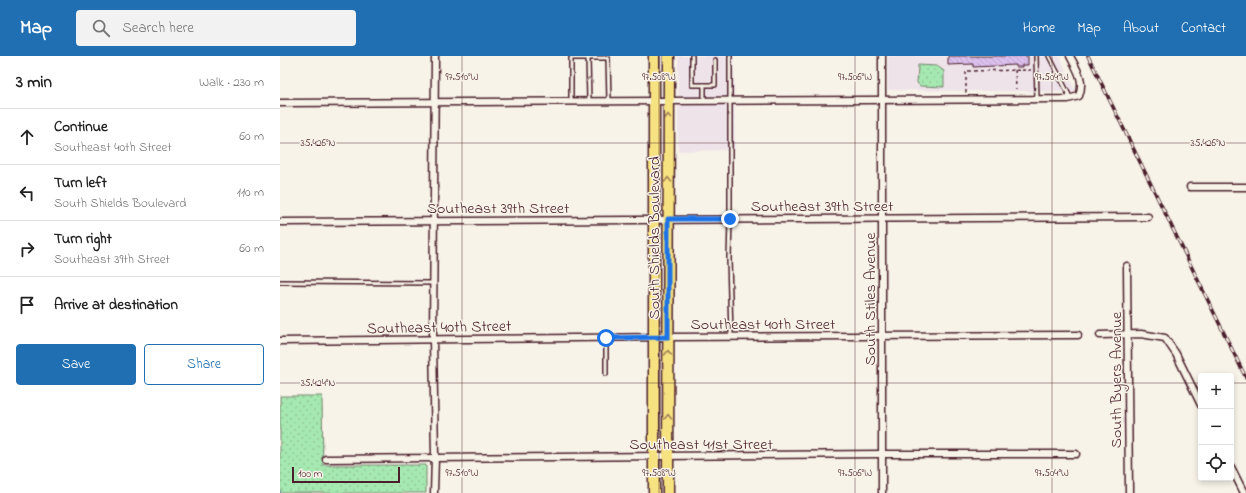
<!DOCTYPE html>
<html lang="en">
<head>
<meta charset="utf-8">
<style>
	body { margin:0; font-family:"Indie Flower",sans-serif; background:#f2f2f2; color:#222 }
	.controls { position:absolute; right:12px; bottom:12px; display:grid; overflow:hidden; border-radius:4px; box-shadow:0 2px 6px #0003 }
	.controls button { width:36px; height:36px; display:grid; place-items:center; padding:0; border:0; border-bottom:1px solid #e0e0e0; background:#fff; color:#222; font:20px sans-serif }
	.scale { position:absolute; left:12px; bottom:10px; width:108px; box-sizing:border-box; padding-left:4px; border:2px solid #4a1f2b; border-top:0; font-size:11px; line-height:14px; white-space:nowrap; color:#4a1f2b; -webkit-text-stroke:3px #f7f3e8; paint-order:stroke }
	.stop { position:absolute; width:12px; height:12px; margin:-9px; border:3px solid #1a73e8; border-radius:50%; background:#fff }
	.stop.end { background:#1a73e8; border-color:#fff; box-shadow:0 1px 4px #0008 }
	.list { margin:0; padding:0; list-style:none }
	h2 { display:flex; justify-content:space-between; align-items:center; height:52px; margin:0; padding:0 16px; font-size:17px }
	h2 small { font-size:13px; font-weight:400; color:#767676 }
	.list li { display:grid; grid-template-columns:26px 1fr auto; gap:12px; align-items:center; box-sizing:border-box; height:56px; padding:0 16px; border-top:1px solid #e0e0e0 }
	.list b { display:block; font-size:15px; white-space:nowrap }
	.list p { margin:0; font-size:13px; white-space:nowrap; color:#767676 }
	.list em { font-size:13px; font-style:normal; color:#767676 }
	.actions { display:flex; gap:8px; padding:12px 16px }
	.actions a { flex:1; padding:9px 0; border:1px solid #1f6fb2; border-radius:4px; text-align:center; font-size:14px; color:#1f6fb2 }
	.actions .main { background:#1f6fb2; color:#fff }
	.icon { flex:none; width:22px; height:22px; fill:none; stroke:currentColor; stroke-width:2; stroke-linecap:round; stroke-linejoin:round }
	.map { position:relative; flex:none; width:966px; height:437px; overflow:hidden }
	header { display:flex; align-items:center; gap:24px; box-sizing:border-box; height:56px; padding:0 20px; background:#1f6fb2; color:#fff }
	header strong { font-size:19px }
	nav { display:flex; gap:22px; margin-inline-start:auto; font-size:14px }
	.search { width:280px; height:36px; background:#f2f2f2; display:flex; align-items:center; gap:10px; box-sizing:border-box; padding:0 14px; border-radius:4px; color:#767676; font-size:15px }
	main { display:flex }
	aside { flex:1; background:#fff }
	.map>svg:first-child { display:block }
	.built { fill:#efe3ea }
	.park { fill:url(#park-dots); stroke:#78846e }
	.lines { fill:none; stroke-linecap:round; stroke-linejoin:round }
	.stream { stroke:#7691a4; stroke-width:2 }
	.building { fill:url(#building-back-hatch); stroke:#4a1f2b }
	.service-casing { stroke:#4a1f2b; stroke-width:6 }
	.minor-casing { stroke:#4a1f2b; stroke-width:9 }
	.primary-casing { stroke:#4a1f2b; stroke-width:13 }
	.path { stroke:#4a1f2b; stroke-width:1.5; stroke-dasharray:3 3; stroke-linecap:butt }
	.service { stroke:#f7f3e8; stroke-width:3 }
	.minor { stroke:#f7f3e8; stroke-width:6 }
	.primary { stroke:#f7e281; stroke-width:10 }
	.rail-casing { stroke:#4a1f2b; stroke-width:3.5 }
	.rail { stroke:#f7f3e8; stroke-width:2; stroke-dasharray:6; stroke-linecap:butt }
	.oneway { stroke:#a0898a }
	.oneway2 { stroke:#a08056 }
	.route { stroke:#1a73e8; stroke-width:5 }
	.ticks { fill:none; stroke:#4a1f2b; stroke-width:1; stroke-opacity:0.45 }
	.labels { text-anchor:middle; stroke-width:3; stroke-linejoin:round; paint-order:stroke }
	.street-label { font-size:16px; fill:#4a1f2b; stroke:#f7f3e8 }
	.ticks-label { font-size:10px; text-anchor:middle; fill:#4a1f2b; stroke:#f7f3e8; stroke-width:3; stroke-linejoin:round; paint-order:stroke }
</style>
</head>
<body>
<header>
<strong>Map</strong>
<div class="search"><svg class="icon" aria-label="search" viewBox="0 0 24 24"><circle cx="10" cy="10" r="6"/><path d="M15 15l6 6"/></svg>Search here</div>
<nav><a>Home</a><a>Map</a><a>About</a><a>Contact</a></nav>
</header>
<main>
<aside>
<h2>3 min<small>Walk · 230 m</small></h2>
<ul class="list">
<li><svg class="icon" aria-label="ahead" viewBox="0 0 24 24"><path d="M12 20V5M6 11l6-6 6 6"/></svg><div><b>Continue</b><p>Southeast 40th Street</p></div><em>60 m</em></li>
<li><svg class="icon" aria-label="left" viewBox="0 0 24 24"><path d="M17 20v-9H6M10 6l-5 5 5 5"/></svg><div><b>Turn left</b><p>South Shields Boulevard</p></div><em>110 m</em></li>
<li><svg class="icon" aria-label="right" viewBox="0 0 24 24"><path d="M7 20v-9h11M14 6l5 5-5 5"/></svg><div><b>Turn right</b><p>Southeast 39th Street</p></div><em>60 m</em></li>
<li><svg class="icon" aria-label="arrive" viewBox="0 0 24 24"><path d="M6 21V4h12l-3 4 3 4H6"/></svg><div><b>Arrive at destination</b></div></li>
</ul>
<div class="actions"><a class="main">Save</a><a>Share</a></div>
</aside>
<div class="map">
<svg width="966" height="437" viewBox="0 0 966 437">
	<defs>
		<pattern id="park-dots" width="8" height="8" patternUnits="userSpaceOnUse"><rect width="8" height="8" fill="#a6e8b1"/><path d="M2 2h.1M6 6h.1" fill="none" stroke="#90c798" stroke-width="1.8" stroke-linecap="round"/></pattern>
		<pattern id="building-back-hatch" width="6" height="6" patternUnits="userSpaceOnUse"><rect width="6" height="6" fill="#dbbfed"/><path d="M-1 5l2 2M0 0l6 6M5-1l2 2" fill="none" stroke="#bda4cb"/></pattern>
	</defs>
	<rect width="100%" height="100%" fill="#f7f3e8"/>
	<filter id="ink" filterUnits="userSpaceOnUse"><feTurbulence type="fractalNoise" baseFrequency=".025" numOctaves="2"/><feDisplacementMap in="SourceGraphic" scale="8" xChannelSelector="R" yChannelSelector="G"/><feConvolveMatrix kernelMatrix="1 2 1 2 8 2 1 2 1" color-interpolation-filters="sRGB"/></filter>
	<g filter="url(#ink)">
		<g class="built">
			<path d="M 398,0 L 454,0 L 455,94 L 398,95 Z"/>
			<path d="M 608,0 L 780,0 L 796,36 L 608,34 Z"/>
		</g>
		<g class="park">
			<path d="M 638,9 L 657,10 L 664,15 L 664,31 L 640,30 L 637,27 Z"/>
			<path d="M 0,340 L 42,340 L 43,409 L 146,409 L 146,437 L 0,437 Z"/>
		</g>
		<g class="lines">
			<path class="stream" d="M 0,436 L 0,437"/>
		</g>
		<path class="building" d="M 668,0 L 748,0 L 748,9 L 742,9 L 742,11 L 736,11 L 736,9 L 693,11 L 693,8 L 668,9 Z"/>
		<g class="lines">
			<defs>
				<g id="service">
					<path d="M 412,0 L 412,29 L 424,29 L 424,44"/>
					<path d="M 450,0 L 450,163 L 449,203 L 451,280"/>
					<path d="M 756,0 L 757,43"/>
					<path d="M 769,0 L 791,43"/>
					<path d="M 308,2 L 309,45"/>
					<path d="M 424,29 L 435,29 L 435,4"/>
					<path d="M 291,45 L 291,2 L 328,2 L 329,45"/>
					<path d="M 0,226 L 153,227"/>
					<path d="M 326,282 L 326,318"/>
				</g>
				<g id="minor">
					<path d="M 0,47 L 788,43 L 799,40 C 805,24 797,14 790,0"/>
					<path d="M 910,131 L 966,131"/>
					<path d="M 0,166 L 868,161"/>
					<path d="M 847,210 L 849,437"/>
					<path d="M 820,279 L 861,278 L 885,282 L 896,298 L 921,349"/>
					<path d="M 0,285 L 388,281 L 798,279"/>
					<path d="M 46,403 L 602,398 L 796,398"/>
					<path d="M 951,411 L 964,437"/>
					<path d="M 154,437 L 155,401 L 153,283 L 155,0"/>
					<path d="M 602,437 L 602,0"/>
				</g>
				<g id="primary">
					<path d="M 374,437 L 374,0"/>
					<path d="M 388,437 L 389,0"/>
				</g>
			</defs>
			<use href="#service" class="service-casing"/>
			<use href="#minor" class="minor-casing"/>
			<use href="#primary" class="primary-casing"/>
			<g class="path">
				<path d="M 735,14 L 736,33"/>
				<path d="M 686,37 L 686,15 L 751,14"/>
			</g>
			<use href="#service" class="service"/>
			<use href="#minor" class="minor"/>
			<use href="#primary" class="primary"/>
			<defs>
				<path id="rail" d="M 808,0 L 966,322"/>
			</defs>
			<use href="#rail" class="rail-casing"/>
			<use href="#rail" class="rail"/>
		</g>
		<defs><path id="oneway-chevron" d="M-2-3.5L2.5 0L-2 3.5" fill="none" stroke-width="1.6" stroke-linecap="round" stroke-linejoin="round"/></defs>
		<use class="oneway" href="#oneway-chevron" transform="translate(309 24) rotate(-91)"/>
		<g class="oneway2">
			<use href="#oneway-chevron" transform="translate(388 61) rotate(-90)"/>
			<use href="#oneway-chevron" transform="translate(388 124) rotate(-90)"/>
			<use href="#oneway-chevron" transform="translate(388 297) rotate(-90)"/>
			<use href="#oneway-chevron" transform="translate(388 361) rotate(-90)"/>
		</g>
	</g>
	<g class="lines" filter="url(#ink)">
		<path class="route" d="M 326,282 L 388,281 L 388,163 L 450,163"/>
	</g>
	<path class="ticks" d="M 182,0 L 182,437M 379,0 L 379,437M 575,0 L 575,437M 772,0 L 772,437M 0,87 L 966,87M 0,327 L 921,327M 951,327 L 966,327"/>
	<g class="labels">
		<g class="street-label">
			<text x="542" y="155">Southeast 39th Street</text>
			<text x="218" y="157">Southeast 39th Street</text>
			<text transform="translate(373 182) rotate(-90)" y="6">South Shields Boulevard</text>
			<text transform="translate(589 243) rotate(-90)" y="6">South Stiles Avenue</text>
			<text x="483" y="273">Southeast 40th Street</text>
			<text transform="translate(159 270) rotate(-1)" y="6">Southeast 40th Street</text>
			<text transform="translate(835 324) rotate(-90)" y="6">South Byers Avenue</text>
			<text x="421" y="393">Southeast 41st Street</text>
		</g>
	</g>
	<g class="ticks-label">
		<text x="182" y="24">97.510°W</text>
		<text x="379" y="24">97.508°W</text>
		<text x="575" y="24">97.506°W</text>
		<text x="772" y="24">97.504°W</text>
		<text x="38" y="90">35.426°N</text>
		<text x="928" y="90">35.426°N</text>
		<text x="38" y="330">35.424°N</text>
		<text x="182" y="420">97.510°W</text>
		<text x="379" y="420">97.508°W</text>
		<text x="575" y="420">97.506°W</text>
		<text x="772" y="420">97.504°W</text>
	</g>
</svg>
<div class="controls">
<button>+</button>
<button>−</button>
<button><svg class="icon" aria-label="locate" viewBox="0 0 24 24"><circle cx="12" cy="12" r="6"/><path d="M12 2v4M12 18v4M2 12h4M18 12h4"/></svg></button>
</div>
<div class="scale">100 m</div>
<div class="stop" style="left:326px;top:282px"></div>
<div class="stop end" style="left:450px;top:163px"></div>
</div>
</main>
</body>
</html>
